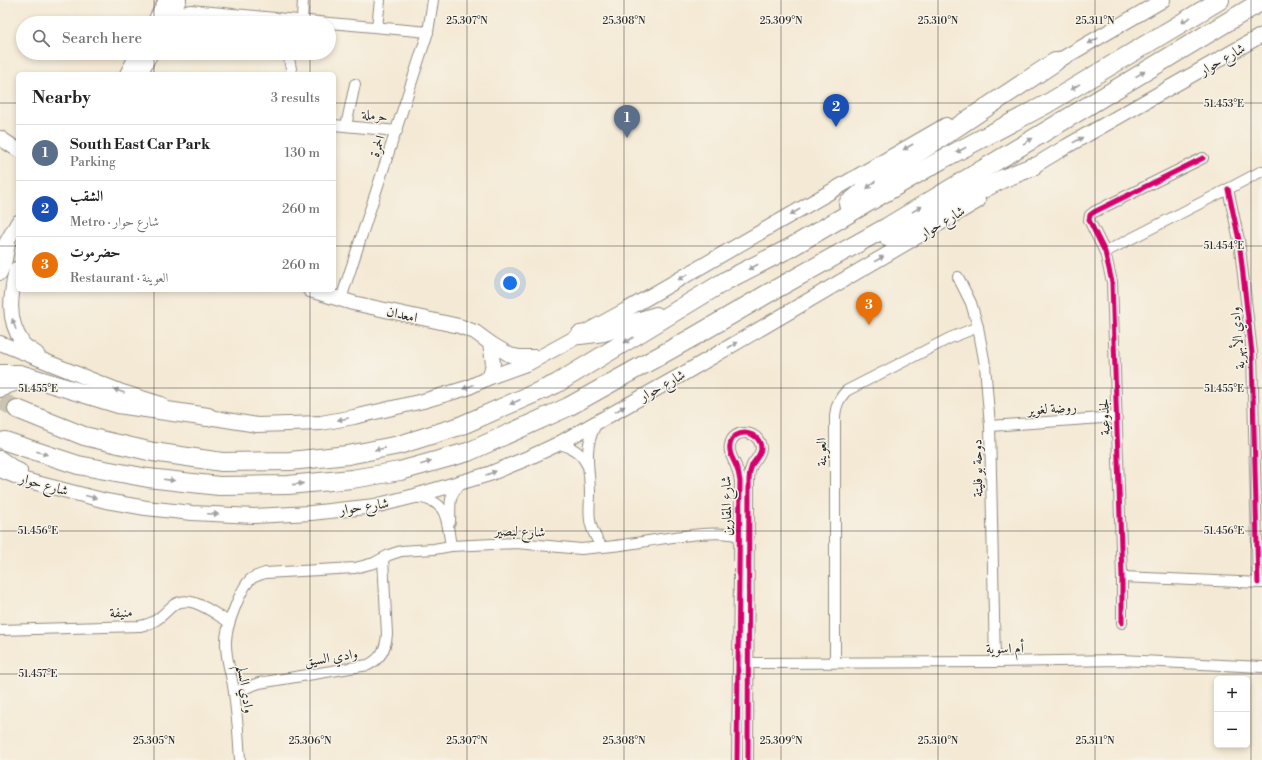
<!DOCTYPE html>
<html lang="en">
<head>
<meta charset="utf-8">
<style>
	body { margin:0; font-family:"Libre Bodoni",Amiri,serif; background:#f6f6f6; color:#222 }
	.controls { position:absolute; right:12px; bottom:12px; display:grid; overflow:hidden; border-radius:6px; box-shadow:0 2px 6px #0003 }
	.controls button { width:36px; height:36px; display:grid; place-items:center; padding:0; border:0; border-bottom:1px solid #e0e0e0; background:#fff; color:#222; font:20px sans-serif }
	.you { position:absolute; left:510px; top:283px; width:14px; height:14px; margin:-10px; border:3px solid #fff; border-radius:50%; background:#1a73e8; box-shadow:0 0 0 6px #1a73e833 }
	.badge { display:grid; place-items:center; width:26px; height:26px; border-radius:50%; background:#db2777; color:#fff; font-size:13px; font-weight:700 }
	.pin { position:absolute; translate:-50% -33px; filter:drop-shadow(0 1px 2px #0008) }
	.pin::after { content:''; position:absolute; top:21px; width:14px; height:12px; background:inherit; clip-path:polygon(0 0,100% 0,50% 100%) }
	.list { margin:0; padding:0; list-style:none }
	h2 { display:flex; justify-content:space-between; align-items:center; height:52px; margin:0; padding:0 16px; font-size:17px }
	h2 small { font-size:13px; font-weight:400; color:#767676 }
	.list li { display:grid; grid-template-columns:26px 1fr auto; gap:12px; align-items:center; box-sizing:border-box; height:56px; padding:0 16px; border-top:1px solid #e0e0e0 }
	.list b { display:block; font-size:15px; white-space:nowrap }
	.list p { margin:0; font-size:13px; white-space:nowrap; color:#767676 }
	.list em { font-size:13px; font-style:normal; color:#767676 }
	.icon { flex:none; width:22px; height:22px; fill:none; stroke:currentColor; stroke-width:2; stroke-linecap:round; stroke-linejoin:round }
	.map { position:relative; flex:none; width:1262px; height:760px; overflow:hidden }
	.search { position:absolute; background:#fff; box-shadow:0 2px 6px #0003; left:16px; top:16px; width:320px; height:44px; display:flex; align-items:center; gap:10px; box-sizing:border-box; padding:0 14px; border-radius:22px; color:#767676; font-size:15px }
	.panel { position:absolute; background:#fff; box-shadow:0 2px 6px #0003; left:16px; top:72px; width:320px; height:220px; border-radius:6px }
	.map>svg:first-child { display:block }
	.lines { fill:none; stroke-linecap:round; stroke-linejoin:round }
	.highway-tunnel { stroke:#ccc3b2; stroke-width:18; stroke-dasharray:18 9; stroke-linecap:butt }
	.street-casing { stroke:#908a80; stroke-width:12 }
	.secondary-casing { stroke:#908a80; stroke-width:16 }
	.highway-casing { stroke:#908a80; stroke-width:20 }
	.street { stroke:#fff; stroke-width:10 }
	.secondary { stroke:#fff; stroke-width:14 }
	.highway { stroke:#fff; stroke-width:18 }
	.cycleway-casing { stroke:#f7f3e8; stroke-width:8 }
	.cycleway { stroke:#d6006c; stroke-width:5 }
	.oneway { fill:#a0a0a0 }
	.ticks { fill:none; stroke:#2b2b2b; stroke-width:1; stroke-opacity:0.45 }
	.labels { text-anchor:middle; stroke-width:3; stroke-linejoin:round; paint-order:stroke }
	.street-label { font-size:14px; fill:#2b2b2b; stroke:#f7f3e8 }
	.ticks-label { font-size:10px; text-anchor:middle; fill:#2b2b2b; stroke:#f7f3e8; stroke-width:3; stroke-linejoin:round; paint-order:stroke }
</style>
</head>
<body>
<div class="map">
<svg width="1262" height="760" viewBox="0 0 1262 760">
	<rect width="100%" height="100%" fill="#f7f3e8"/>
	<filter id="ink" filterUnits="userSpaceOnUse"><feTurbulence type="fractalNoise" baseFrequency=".025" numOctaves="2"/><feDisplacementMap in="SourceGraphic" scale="8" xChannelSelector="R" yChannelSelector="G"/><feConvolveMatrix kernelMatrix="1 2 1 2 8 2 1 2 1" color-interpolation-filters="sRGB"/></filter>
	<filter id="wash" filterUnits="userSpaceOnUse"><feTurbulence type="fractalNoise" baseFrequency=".012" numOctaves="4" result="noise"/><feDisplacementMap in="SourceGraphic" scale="16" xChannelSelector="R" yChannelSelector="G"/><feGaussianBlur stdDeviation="0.9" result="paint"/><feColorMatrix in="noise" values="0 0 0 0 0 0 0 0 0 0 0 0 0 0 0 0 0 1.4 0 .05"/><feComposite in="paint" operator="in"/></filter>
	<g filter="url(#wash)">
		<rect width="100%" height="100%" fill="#f4e9d4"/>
	</g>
	<g filter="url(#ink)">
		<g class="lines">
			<path class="highway-tunnel" d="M 0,400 L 17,409"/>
			<defs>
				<g id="street">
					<path d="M 171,15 L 190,10 L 428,32"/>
					<path d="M 302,20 L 303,0"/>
					<path d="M 197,23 L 198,11"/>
					<path d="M 377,27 L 380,0"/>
					<path d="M 273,53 L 288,54"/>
					<path d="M 288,53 L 292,74"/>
					<path d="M 334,125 L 397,131"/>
					<path d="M 346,126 L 355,84"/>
					<path d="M 1228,189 L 1239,240 L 1252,353 L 1258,583"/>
					<path d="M 1105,252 L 1228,189 L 1262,171"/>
					<path d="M 958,277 L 971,303 L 978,327 L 985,365 L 990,426 L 995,662"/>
					<path d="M 341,299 L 428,32 L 433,0"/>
					<path d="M 597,423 C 582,448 590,467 590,494 C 590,504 588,515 591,525 C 593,533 597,540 602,547 C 633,546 722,523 745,539"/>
					<path d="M 990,426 L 1116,417"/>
					<path d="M 558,444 C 571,446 581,452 587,465"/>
					<path d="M 416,497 C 449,501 446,518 451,546 L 517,543 L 581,549 L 602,547"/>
					<path d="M 450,522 C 451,503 447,496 462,483"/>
					<path d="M 1122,577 L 1262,583"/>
					<path d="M 1122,623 L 1122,577 L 1112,282 L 1105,252 L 1089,220 L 1090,215 L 1094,212 L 1203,158"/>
					<path d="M 0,630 L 140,626 C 156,623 160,617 171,607 C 189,591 213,613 229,622"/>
					<path d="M 835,662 L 835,416 C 836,405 839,399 846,391 L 950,338 L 978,327"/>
					<path d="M 742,663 L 995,662 L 1121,660 L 1262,667"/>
					<path d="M 234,692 L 259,683 L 368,665 C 381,659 386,649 387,634 L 383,559"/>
					<path d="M 240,760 C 239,738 237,715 234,692 C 232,675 225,658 226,641 C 226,627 241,587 251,579 C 255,576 260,575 265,573 L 355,568 L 374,563 L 389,555 L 401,551 L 434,549 L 451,546"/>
					<path d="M 737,760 L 740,481 C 739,477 739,473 737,469 C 735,461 728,454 730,445 C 733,427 761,430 761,449 C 760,456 755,460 752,465 C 750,470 749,475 749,480 L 748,760"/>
				</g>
				<g id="secondary">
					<path d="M 154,23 L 166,0"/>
					<path d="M 167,23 L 179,0"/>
					<path d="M 1046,68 L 1163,0"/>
					<path d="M 127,74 L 138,53"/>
					<path d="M 140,74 L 151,53"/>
					<path d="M 0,138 L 18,150"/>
					<path d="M 1024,172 L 1067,146 L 1262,35"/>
					<path d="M 0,254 L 18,222"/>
					<path d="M 16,269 C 11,295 6,318 22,342 C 25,347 32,350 37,354"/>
					<path d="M 0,273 L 5,260 L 8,244"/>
					<path d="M 310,290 L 353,303 L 459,326 L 475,332 L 490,343 L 510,355 L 520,357 L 535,357"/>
					<path d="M 0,343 L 122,392 L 161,404"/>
					<path d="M 490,377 L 493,363 L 490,343"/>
					<path d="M 0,390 C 12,383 24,382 37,381"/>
					<path d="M 198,415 L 208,417 L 257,425 L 321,423 L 354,417 L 423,401 L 467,388 L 490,377 L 529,363 L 626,310 L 946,125"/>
					<path d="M 0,458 L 14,468 L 20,471"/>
					<path d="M 0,470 L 25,480 L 106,501 L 146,508 L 192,513 L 254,516 L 311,513 L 375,506 L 415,496 L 489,474 L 528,458 L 558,444 L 683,374 L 978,201"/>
				</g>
				<g id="highway">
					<path d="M 848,204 L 877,180 L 1055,62"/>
					<path d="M 889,238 L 1002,179 L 1032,167"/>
					<path d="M 580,335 L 604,332 L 656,316"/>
					<path d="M 0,374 L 20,374 L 118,404 L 208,417"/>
					<path d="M 17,409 L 84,436 L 153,452 L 222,462 L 290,461 L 348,455 L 399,445 L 460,426 L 556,384 L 727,280 L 788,249 L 941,160 L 1045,105 L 1220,0"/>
					<path d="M 5,441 L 78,465 L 148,478 L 219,486 L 288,485 L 352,479 L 400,471 L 468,452 L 568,407 L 695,336 L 767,294 L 887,227 L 1262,1"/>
				</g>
			</defs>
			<use href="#street" class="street-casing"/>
			<use href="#secondary" class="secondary-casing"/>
			<use href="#highway" class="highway-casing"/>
			<use href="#street" class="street"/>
			<use href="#secondary" class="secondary"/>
			<use href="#highway" class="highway"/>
			<defs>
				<g id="cycleway">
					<path d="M 1228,189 L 1239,240 L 1252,353 L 1258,583"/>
					<path d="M 1122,623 L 1122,577 L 1112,282 L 1105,252 L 1089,220 L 1090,215 L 1094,212 L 1203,158"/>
					<path d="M 737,760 L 740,481 C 739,477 739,473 737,469 C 735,461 728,454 730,445 C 733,427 761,430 761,449 C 760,456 755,460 752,465 C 750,470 749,475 749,480 L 748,760"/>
				</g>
			</defs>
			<use href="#cycleway" class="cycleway-casing"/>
			<use href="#cycleway" class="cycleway"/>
		</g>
		<defs><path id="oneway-solid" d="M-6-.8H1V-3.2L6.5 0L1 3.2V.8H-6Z"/></defs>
		<g class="oneway">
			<use href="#oneway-solid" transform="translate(1186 20) rotate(149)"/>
			<use href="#oneway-solid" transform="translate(1093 41) rotate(150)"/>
			<use href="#oneway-solid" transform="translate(1140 74) rotate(-31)"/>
			<use href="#oneway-solid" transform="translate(1075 87) rotate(149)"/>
			<use href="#oneway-solid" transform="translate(1078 140) rotate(-29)"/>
			<use href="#oneway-solid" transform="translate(1028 141) rotate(-31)"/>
			<use href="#oneway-solid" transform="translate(908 147) rotate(150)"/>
			<use href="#oneway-solid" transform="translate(961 150) rotate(152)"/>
			<use href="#oneway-solid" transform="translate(871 185) rotate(140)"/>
			<use href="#oneway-solid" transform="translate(917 209) rotate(-31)"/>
			<use href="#oneway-solid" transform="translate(795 212) rotate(150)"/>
			<use href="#oneway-solid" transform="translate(879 259) rotate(-30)"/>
			<use href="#oneway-solid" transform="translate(753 267) rotate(152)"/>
			<use href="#oneway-solid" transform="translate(683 277) rotate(150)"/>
			<use href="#oneway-solid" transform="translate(14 324) rotate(-109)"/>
			<use href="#oneway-solid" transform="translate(629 340) rotate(149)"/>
			<use href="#oneway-solid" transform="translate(733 345) rotate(-30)"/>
			<use href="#oneway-solid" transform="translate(468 387) rotate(158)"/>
			<use href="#oneway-solid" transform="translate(119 391) rotate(-160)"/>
			<use href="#oneway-solid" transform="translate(515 402) rotate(156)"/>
			<use href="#oneway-solid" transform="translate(620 409) rotate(-31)"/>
			<use href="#oneway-solid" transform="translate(343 419) rotate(170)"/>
			<use href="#oneway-solid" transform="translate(380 449) rotate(169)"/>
			<use href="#oneway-solid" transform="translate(42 453) rotate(18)"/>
			<use href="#oneway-solid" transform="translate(426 463) rotate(-16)"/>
			<use href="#oneway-solid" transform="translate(491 473) rotate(-21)"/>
			<use href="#oneway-solid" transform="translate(169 480) rotate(7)"/>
			<use href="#oneway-solid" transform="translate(298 484) rotate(-6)"/>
			<use href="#oneway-solid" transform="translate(91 497) rotate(14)"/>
			<use href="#oneway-solid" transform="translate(213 514) rotate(2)"/>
		</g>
	</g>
	<path class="ticks" d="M 154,0 L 154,23M 310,0 L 310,23M 467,0 L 467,760M 624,0 L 624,760M 781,0 L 781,760M 938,0 L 938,760M 1095,0 L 1095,760M 1251,0 L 1251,760M 154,53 L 154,74M 310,53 L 310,74M 0,103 L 18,103M 334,103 L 1262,103M 0,246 L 18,246M 334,246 L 1262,246M 154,290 L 154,760M 310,290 L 310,760M 0,388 L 1262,388M 0,531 L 1262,531M 0,674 L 1262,674"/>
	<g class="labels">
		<g class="street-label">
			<text transform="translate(1222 59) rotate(-30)" y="5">شارع حوار</text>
			<text transform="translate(375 115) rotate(6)" y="5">حرملة</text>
			<text transform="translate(377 146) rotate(-72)" y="5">الحمرة</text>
			<text transform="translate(942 222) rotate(-31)" y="5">شارع حوار</text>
			<text transform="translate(402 314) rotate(13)" y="5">امعدان</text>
			<text transform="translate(1237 338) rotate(-95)" y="5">وادي الأبهرية</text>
			<text transform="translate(662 385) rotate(-29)" y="5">شارع حوار</text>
			<text transform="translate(1052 408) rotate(-4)" y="5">روضة لغوير</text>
			<text transform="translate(1104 417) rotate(-92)" y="5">لجذوعية</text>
			<text transform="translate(821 452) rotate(-90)" y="5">العوينة</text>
			<text transform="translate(977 468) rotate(-91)" y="5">دوحة بو فليتة</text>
			<text transform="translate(44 484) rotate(16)" y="5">شارع حوار</text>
			<text transform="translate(364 506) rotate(-8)" y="5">شارع حوار</text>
			<text transform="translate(726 506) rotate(-91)" y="5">شارع المقارين</text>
			<text transform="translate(520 531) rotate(2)" y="5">شارع لبصير</text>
			<text transform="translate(121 612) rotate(-2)" y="5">منيفة</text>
			<text transform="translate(1005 648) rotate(-1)" y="5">أم اسوية</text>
			<text transform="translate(331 657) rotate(-9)" y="5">وادي السيق</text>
			<text transform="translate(246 689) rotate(81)" y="5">وادي السلم</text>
		</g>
	</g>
	<g class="ticks-label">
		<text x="467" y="24">25.307°N</text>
		<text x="624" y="24">25.308°N</text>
		<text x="781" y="24">25.309°N</text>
		<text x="938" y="24">25.310°N</text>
		<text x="1095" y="24">25.311°N</text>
		<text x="1224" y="107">51.453°E</text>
		<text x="1224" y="249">51.454°E</text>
		<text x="1224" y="392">51.455°E</text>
		<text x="38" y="392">51.455°E</text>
		<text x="1224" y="534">51.456°E</text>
		<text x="38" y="534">51.456°E</text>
		<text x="38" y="677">51.457°E</text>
		<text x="154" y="744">25.305°N</text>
		<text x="310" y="744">25.306°N</text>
		<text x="467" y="744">25.307°N</text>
		<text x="624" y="744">25.308°N</text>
		<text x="781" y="744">25.309°N</text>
		<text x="938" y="744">25.310°N</text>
		<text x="1095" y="744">25.311°N</text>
	</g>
</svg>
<div class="controls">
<button>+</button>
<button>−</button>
</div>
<div class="you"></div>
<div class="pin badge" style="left:627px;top:138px;background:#5c6f8a">1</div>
<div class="pin badge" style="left:836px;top:127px;background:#1a4fb4">2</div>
<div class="pin badge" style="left:869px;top:325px;background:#e8710a">3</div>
<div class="search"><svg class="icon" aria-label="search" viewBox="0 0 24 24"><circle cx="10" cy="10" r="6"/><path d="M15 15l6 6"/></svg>Search here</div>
<section class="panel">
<h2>Nearby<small>3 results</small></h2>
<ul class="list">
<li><span class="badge" style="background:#5c6f8a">1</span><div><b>South East Car Park</b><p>Parking</p></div><em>130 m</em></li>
<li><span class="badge" style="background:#1a4fb4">2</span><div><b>الشقب</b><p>Metro · شارع حوار</p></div><em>260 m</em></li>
<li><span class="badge" style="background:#e8710a">3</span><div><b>حضرموت</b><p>Restaurant · العوينة</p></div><em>260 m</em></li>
</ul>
</section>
</div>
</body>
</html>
